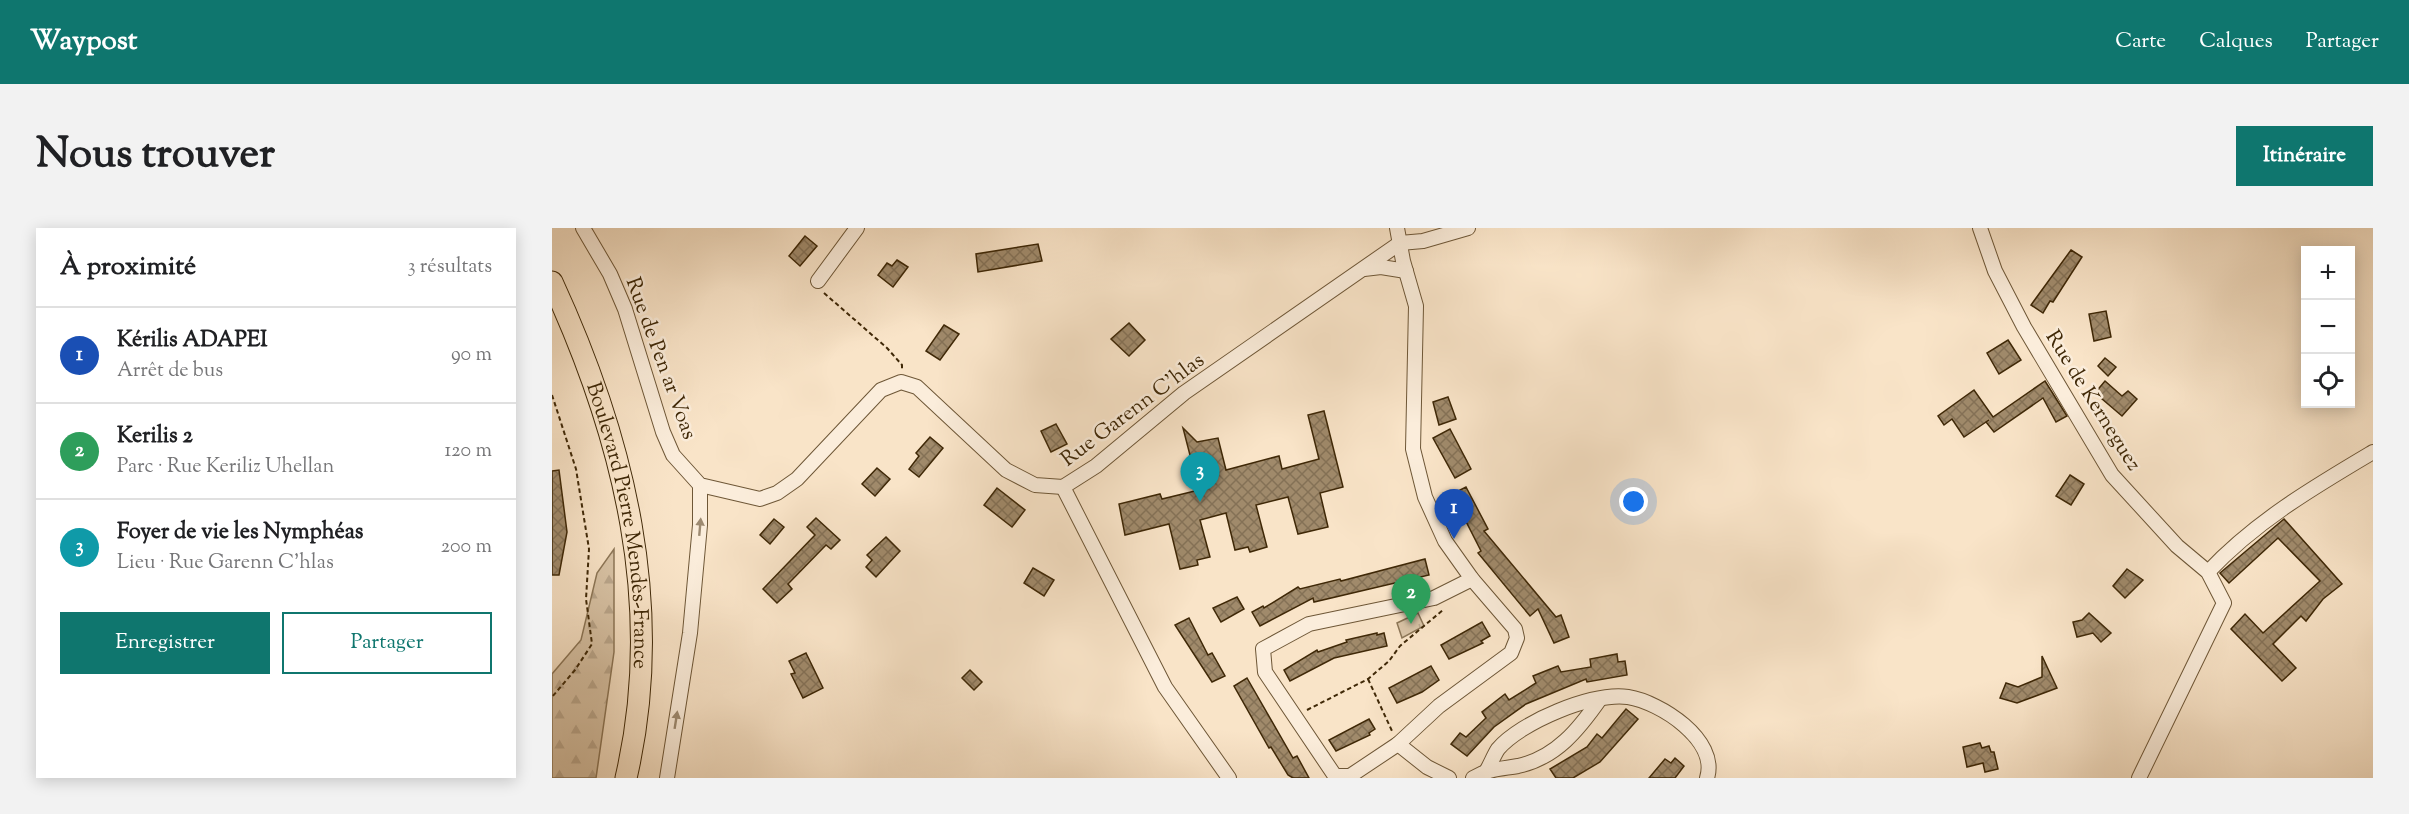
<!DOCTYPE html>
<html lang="fr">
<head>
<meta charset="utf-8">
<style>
	body { margin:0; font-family:"Sorts Mill Goudy",serif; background:#f2f2f2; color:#202124 }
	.controls { position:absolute; right:18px; top:18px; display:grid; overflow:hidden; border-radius:0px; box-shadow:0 3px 15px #0003 }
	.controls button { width:54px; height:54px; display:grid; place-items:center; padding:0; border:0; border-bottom:2px solid #e0e0e0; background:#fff; color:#202124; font:30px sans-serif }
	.you { position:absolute; left:1082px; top:274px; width:21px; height:21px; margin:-15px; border:4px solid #fff; border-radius:50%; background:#1a73e8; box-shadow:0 0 0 9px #1a73e833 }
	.badge { display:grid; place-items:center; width:39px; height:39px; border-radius:50%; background:#0f766e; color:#fff; font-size:20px; font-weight:700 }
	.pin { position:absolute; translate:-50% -50px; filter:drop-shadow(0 2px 3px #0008) }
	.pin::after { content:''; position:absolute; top:32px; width:21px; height:18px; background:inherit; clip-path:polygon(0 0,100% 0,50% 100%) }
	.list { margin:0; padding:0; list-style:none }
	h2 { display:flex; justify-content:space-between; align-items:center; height:78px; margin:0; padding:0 24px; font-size:26px }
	h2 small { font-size:20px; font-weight:400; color:#757577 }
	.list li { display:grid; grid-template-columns:39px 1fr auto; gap:18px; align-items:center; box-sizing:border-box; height:96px; padding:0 24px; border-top:2px solid #e0e0e0 }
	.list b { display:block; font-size:22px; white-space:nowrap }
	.list p { margin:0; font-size:20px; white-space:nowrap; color:#757577 }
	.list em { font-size:20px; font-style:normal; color:#757577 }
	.actions { display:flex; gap:12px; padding:18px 24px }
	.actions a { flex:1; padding:14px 0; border:2px solid #0f766e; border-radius:0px; text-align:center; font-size:21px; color:#0f766e }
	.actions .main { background:#0f766e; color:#fff }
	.icon { flex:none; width:33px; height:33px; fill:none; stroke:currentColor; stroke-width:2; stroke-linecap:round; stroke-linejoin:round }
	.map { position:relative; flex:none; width:1821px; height:550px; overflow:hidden; border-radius:0px }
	header { display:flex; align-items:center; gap:36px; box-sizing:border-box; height:84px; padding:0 30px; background:#0f766e; color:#fff }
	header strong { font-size:28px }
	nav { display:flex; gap:33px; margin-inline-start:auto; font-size:21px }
	.intro { display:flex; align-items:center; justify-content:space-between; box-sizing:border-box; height:144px; padding:0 36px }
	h1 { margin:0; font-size:42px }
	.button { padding:15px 27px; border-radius:0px; background:#0f766e; color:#fff; font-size:21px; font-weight:700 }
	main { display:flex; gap:36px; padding:0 36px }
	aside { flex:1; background:#fff; border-radius:0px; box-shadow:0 3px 15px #0003 }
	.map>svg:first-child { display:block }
	.grass { fill:url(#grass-tufts); stroke:#8c7657; stroke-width:1.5 }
	.forest { fill:url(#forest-firs); stroke:#8c7657; stroke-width:1.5 }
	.building { fill:url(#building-cross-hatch); stroke:#3f2807; stroke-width:1.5 }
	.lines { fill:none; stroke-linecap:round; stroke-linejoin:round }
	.street-casing { stroke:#6e5737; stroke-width:16 }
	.primary-casing { stroke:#3f2807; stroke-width:23 }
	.path { stroke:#3f2807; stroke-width:2; stroke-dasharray:4.5 3; stroke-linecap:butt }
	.street { stroke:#fbeddb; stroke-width:14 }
	.primary { stroke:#f9e4c8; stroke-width:21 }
	.oneway { fill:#9d8a71 }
	.labels { text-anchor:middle; stroke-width:5; stroke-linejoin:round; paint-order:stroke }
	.street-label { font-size:21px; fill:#3f2807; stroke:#fbeddb }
</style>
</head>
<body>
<header>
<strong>Waypost</strong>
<nav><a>Carte</a><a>Calques</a><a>Partager</a></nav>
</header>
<div class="intro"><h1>Nous trouver</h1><a class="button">Itinéraire</a></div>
<main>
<aside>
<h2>À proximité<small>3 résultats</small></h2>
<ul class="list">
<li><span class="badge" style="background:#1a4fb4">1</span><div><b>Kérilis ADAPEI</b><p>Arrêt de bus</p></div><em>90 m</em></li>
<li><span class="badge" style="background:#2e9e5b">2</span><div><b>Kerilis 2</b><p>Parc · Rue Keriliz Uhellan</p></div><em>120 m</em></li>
<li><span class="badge" style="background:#0f9aa8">3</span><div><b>Foyer de vie les Nymphéas</b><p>Lieu · Rue Garenn C'hlas</p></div><em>200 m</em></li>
</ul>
<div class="actions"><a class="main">Enregistrer</a><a>Partager</a></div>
</aside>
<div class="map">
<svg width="1821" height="550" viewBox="0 0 1821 550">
	<defs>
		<pattern id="grass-tufts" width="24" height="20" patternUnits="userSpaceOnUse" patternTransform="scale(1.5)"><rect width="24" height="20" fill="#d9c4a7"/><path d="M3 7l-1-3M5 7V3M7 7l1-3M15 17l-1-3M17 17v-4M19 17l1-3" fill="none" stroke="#bba88e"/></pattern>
		<pattern id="forest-firs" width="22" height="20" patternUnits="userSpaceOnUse" patternTransform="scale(1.5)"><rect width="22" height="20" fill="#d9c4a7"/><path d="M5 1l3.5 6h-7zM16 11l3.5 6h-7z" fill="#bba88e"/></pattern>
		<pattern id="building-cross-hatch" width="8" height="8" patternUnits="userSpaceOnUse" patternTransform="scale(1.5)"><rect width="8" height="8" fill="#a08a6b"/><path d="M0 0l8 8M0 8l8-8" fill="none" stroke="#847156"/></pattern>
	</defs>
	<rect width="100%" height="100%" fill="#f9e4c8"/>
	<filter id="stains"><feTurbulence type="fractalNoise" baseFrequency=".00333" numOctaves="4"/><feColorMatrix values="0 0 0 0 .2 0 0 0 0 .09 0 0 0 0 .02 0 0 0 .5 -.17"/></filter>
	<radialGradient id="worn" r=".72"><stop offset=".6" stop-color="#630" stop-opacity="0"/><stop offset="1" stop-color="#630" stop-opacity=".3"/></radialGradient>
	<path class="grass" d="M 866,385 L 872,398 L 850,410 L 845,395 Z"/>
	<path class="forest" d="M 62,321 L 62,424 L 44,550 L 0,550 L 0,446 L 29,412 L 45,345 Z"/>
	<g class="building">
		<path d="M 253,8 L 265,18 L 248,38 L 237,28 Z"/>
		<path d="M 486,16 L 490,33 L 426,44 L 424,26 Z"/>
		<path d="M 1519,22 L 1530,29 L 1501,74 L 1498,73 L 1491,85 L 1479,77 Z"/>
		<path d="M 345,32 L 356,39 L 341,59 L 326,47 L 335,35 L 340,38 Z"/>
		<path d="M 1554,83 L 1559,109 L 1542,113 L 1537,86 Z"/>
		<path d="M 577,95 L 593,112 L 577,128 L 559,111 Z"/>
		<path d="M 392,97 L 407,106 L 388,132 L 374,123 Z"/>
		<path d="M 1456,112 L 1469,132 L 1447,146 L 1435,125 Z"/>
		<path d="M 1553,130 L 1564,139 L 1556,148 L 1546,138 Z"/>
		<path d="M 1493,153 L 1515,188 L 1504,194 L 1491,170 L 1442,204 L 1434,194 L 1437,192 L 1412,209 L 1400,191 L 1392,197 L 1386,188 L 1422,162 L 1441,189 Z"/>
		<path d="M 1553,153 L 1570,168 L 1576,163 L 1585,171 L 1570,188 L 1543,165 Z"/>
		<path d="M 896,169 L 904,191 L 887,197 L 881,174 Z"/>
		<path d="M 772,183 L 791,259 L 768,265 L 776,299 L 746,306 L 736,269 L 704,277 L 715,319 L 698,324 L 696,319 L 683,322 L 674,285 L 648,292 L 658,329 L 645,332 L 646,337 L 628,341 L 617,296 L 573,307 L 567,276 L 608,266 L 610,271 L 647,262 L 631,200 L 645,214 L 666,210 L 674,242 L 727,228 L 730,241 L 767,231 L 756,187 Z"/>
		<path d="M 504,196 L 515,216 L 499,224 L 489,203 Z"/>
		<path d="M 898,201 L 919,241 L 903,250 L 881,210 Z"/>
		<path d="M 378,209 L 391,220 L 367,249 L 357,241 L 367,228 L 364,225 Z"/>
		<path d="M 325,240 L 338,251 L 323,268 L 310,256 Z"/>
		<path d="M 7,242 L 15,304 L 7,347 L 0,347 L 0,243 Z"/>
		<path d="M 1518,247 L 1532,256 L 1519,277 L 1504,268 Z"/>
		<path d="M 914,259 L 936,301 L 932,303 L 1004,389 L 1009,387 L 1017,409 L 1002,415 L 986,381 L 978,388 L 926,325 L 929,323 L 900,266 Z"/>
		<path d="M 445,260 L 473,282 L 460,299 L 432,277 Z"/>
		<path d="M 264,290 L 288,312 L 279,321 L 274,317 L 236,356 L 240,361 L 225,375 L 211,361 L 263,307 L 255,299 Z"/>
		<path d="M 222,291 L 232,299 L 218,316 L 208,307 Z"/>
		<path d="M 1732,291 L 1790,356 L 1771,371 L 1754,393 L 1749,388 L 1721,416 L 1744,440 L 1730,453 L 1679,401 L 1693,386 L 1711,405 L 1768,353 L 1726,310 L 1677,355 L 1668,345 Z"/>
		<path d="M 334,309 L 348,323 L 324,349 L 314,339 L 320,332 L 315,327 Z"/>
		<path d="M 873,331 L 877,347 L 762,374 L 761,370 L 708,398 L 700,384 L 711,378 L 712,380 L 746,359 L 748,361 L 788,351 L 789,353 Z"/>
		<path d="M 481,340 L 502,352 L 492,368 L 472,355 Z"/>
		<path d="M 1575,341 L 1591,352 L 1573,370 L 1561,358 Z"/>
		<path d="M 685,369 L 692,381 L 669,394 L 661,380 Z"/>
		<path d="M 1537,385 L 1559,405 L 1549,414 L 1541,405 L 1525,409 L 1521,394 L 1530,392 Z"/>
		<path d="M 637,390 L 656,427 L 660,425 L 673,448 L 660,454 L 623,397 Z"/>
		<path d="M 930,394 L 938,408 L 929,413 L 931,415 L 897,431 L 889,417 Z"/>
		<path d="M 825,405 L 825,407 L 832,405 L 835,418 L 782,430 L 738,453 L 732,442 L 765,422 L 766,424 L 795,414 L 794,412 Z"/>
		<path d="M 254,425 L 271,460 L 251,470 L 239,446 L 243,445 L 237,433 Z"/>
		<path d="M 1065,426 L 1066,434 L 1073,433 L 1075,447 L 1035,454 L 1034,451 L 974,476 L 942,499 L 915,528 L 899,516 L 908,505 L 914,509 L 934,490 L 930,484 L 953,466 L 957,472 L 984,455 L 981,448 L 1006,438 L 1009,444 L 1039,439 L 1038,431 Z"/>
		<path d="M 1490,428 L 1505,460 L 1465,475 L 1448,470 L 1454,455 L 1466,459 L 1490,449 Z"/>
		<path d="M 879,438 L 887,452 L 870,464 L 845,475 L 837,460 Z"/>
		<path d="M 418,442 L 430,454 L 422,462 L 410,450 Z"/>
		<path d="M 695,450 L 741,530 L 745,528 L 757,550 L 741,550 L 736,547 L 719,519 L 717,520 L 682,458 Z"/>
		<path d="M 1074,481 L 1086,491 L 1048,534 L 1021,550 L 1004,550 L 998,541 L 1035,519 L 1045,506 L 1050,510 Z"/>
		<path d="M 817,491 L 823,501 L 817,505 L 818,507 L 784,523 L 777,512 Z"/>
		<path d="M 1428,515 L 1430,520 L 1437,518 L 1439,524 L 1442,524 L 1446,541 L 1433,544 L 1431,535 L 1415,539 L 1411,519 Z"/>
		<path d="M 1123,530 L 1132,538 L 1123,550 L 1097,550 L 1113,531 L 1119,535 Z"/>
	</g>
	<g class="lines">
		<defs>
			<g id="street">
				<path d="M 31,0 L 58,46 L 73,81 L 111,204 L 121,227 L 148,257 L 208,271 L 225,265 L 245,251 L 329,162 L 349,154 L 365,159 L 454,242 L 483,257 L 511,259"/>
				<path d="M 845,0 L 851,33 L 864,78 L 861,221 L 873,269 L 893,313 L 920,351 L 963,401 L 965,410 L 959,425 L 887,478 L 846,516 L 875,539 L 897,550"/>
				<path d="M 1428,0 L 1443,43 L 1472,99 L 1560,247 L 1625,318 L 1656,344 L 1672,375 L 1587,550"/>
				<path d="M 812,41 L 829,39 L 854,43"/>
				<path d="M 266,53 L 305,0"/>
				<path d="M 1656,344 C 1704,293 1762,259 1821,224"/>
				<path d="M 846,516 L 798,548 L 783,548 L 713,444 L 711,421 L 757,396 L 882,370 L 920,351"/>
				<path d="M 935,542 C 939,535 942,527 946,521 C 969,494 1040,464 1076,469 C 1108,474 1167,512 1155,550"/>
				<path d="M 115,550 L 138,405 L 148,297 L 148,257"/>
				<path d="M 677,550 L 613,459 L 511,259 L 544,238 L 632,165 L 848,15 L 871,13 L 916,0"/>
				<path d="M 921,550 C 936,541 949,541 966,538 C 1004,530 1027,501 1048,471"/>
			</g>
			<g id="primary">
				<path id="s1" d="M 0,54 C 72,210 114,379 74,550"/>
			</g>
		</defs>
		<use href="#street" class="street-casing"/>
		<use href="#primary" class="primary-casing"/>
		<g class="path">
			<path d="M 272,65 L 335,120 L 350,137 L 350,142"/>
			<path d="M 0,167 L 24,241 L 37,321 L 34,371 L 40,416 L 23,442 L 0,469"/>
			<path d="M 816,451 L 840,503"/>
			<path d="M 755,482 L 816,451 L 837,433 L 848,418 L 891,382"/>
		</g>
		<use href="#street" class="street"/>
		<use href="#primary" class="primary"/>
	</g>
	<defs><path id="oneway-solid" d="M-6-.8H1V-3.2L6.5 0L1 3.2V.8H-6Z" transform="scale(1.5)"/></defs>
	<g class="oneway">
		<use href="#oneway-solid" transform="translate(148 299) rotate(-85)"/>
		<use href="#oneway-solid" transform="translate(124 492) rotate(-81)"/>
	</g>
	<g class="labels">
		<g class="street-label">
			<text transform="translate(110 130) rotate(70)" y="7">Rue de Pen ar Voas</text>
			<text transform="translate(1542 172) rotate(58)" y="7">Rue de Kerneguez</text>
			<text transform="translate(580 181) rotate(-37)" y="7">Rue Garenn C'hlas</text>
			<text dy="7" stroke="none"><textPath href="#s1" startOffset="255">Boulevard Pierre Mendès-France</textPath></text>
		</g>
	</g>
	<rect width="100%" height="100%" filter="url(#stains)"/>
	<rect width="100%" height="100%" fill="url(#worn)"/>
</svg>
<div class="controls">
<button>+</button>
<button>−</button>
<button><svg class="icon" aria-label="locate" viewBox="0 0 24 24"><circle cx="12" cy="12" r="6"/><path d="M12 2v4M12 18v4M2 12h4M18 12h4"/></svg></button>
</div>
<div class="you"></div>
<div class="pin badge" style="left:902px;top:311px;background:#1a4fb4">1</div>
<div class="pin badge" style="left:859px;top:396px;background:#2e9e5b">2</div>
<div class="pin badge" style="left:648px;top:274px;background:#0f9aa8">3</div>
</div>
</main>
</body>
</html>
